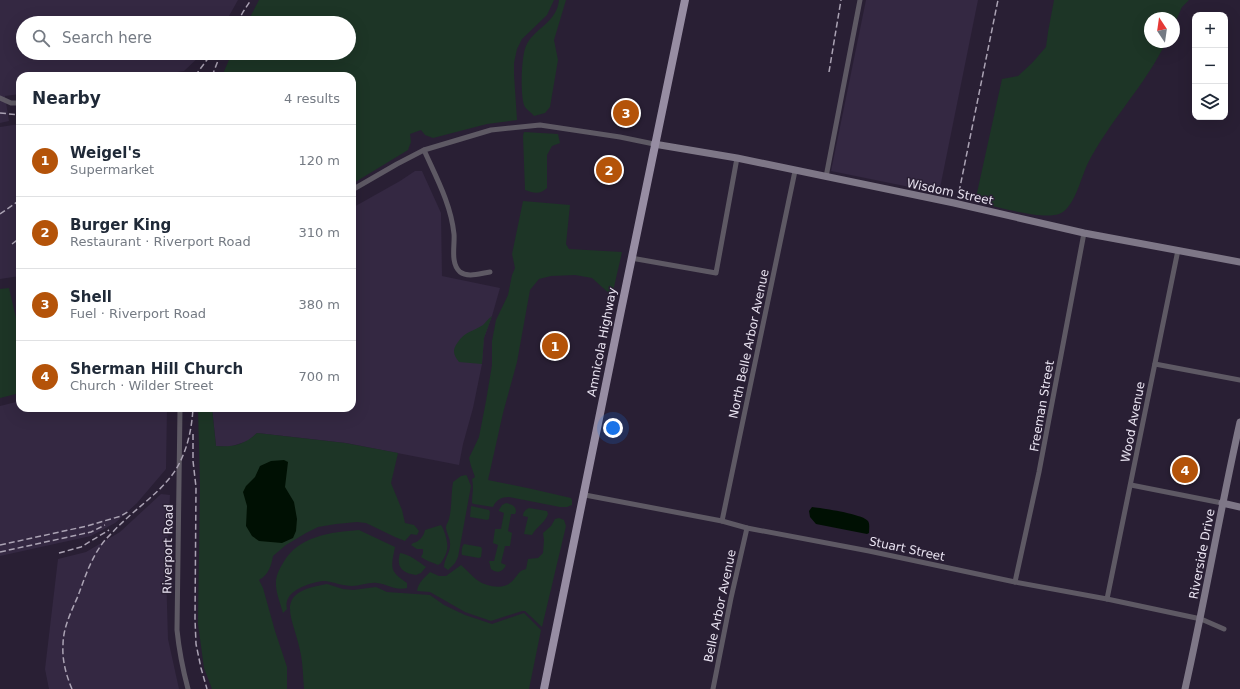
<!DOCTYPE html>
<html lang="en">
<head>
<meta charset="utf-8">
<style>
	body { margin:0; font-family:"DejaVu Sans",sans-serif; background:#f6f6f7; color:#1f2937 }
	.controls { position:absolute; right:12px; top:12px; display:grid; overflow:hidden; border-radius:8px; box-shadow:0 4px 16px #0002 }
	.controls button { width:36px; height:36px; display:grid; place-items:center; padding:0; border:0; border-bottom:1px solid #e0e1e3; background:#fff; color:#1f2937; font:20px sans-serif }
	.compass { position:absolute; left:1144px; top:12px; width:36px; height:36px; border-radius:50%; background:#fff; box-shadow:0 4px 16px #0002; rotate:347deg }
	.you { position:absolute; left:613px; top:428px; width:14px; height:14px; margin:-10px; border:3px solid #fff; border-radius:50%; background:#1a73e8; box-shadow:0 0 0 6px #1a73e833 }
	.badge { display:grid; place-items:center; width:26px; height:26px; border-radius:50%; background:#b45309; color:#fff; font-size:13px; font-weight:700 }
	.pin { position:absolute; translate:-50% -50%; border:2px solid #fff; box-shadow:0 1px 4px #0006 }
	.list { margin:0; padding:0; list-style:none }
	h2 { display:flex; justify-content:space-between; align-items:center; height:52px; margin:0; padding:0 16px; font-size:17px }
	h2 small { font-size:13px; font-weight:400; color:#747a83 }
	.list li { display:grid; grid-template-columns:26px 1fr auto; gap:12px; align-items:center; box-sizing:border-box; height:72px; padding:0 16px; border-top:1px solid #e0e1e3 }
	.list b { display:block; font-size:15px; white-space:nowrap }
	.list p { margin:0; font-size:13px; white-space:nowrap; color:#747a83 }
	.list em { font-size:13px; font-style:normal; color:#747a83 }
	.icon { flex:none; width:22px; height:22px; fill:none; stroke:currentColor; stroke-width:2; stroke-linecap:round; stroke-linejoin:round }
	.map { position:relative; flex:none; width:1240px; height:689px; overflow:hidden }
	.search { position:absolute; background:#fff; box-shadow:0 4px 16px #0002; left:16px; top:16px; width:340px; height:44px; display:flex; align-items:center; gap:10px; box-sizing:border-box; padding:0 14px; border-radius:22px; color:#747a83; font-size:15px }
	.panel { position:absolute; background:#fff; box-shadow:0 4px 16px #0002; left:16px; top:72px; width:340px; height:340px; border-radius:12px }
	.map>svg:first-child { display:block }
	.built { fill:#342842 }
	.green { fill:#1d3526 }
	.water { fill:#001003 }
	.lines { fill:none; stroke-linecap:round; stroke-linejoin:round }
	.street { stroke:#5e5964; stroke-width:5 }
	.secondary { stroke:#7e7787; stroke-width:7 }
	.primary { stroke:#978da3; stroke-width:8 }
	.rail { stroke:#aba3b4; stroke-width:1.5; stroke-dasharray:6 3; stroke-linecap:butt }
	.labels { text-anchor:middle; stroke-width:3; stroke-linejoin:round; paint-order:stroke }
	.street-label { font-size:12px; fill:#eae4f2; stroke:#291f34 }
</style>
</head>
<body>
<div class="map">
<svg width="1240" height="689" viewBox="0 0 1240 689">
	<rect width="100%" height="100%" fill="#291f34"/>
	<g class="built">
		<path d="M 0,0 L 238,0 L 225,23 L 23,23 L 23,53 L 203,53 L 184,71 L 149,76 L 20,76 L 20,94 L 5,96 L 9,121 L 0,123 Z"/>
		<path d="M 866,0 L 978,0 L 939,193 L 831,171 Z"/>
		<path d="M 20,124 L 20,276 L 0,279 L 0,127 Z"/>
		<path d="M 415,171 L 422,171 L 441,213 L 442,276 L 500,288 L 492,316 L 484,338 L 482,364 L 473,408 L 463,444 L 459,465 L 346,443 L 257,433 L 248,441 L 229,447 L 216,446 L 212,408 L 352,408 L 352,208 L 400,181 Z"/>
		<path d="M 20,401 L 20,408 L 167,408 L 166,469 L 137,503 L 115,523 L 91,536 L 0,556 L 0,406 Z"/>
		<path d="M 161,494 L 170,495 L 166,571 L 168,639 L 179,689 L 49,689 L 45,669 L 58,559 L 86,552 L 120,532 Z"/>
	</g>
	<g class="green">
		<path d="M 259,0 L 554,0 L 547,15 L 522,39 L 517,49 L 514,63 L 514,74 L 517,120 L 487,124 L 433,138 L 425,135 L 421,130 L 410,134 L 411,142 L 408,150 L 352,184 L 352,76 L 222,76 L 232,53 L 349,53 L 349,23 L 247,23 Z"/>
		<path d="M 559,0 L 566,0 L 554,40 L 558,60 L 550,107 L 545,113 L 534,116 C 532,113 527,110 525,107 C 520,99 521,56 526,46 C 534,28 557,23 559,0 Z"/>
		<path d="M 1054,0 L 1189,0 L 1182,7 L 1174,25 L 1174,18 L 1150,18 L 1150,42 L 1166,42 C 1145,86 1109,121 1087,165 C 1081,178 1074,209 1059,214 C 1041,220 995,206 975,202 L 1002,79 L 1018,76 L 1032,63 L 1046,47 L 1048,32 Z"/>
		<path d="M 524,132 L 558,134 L 560,143 L 552,146 L 547,155 L 547,188 C 539,195 534,193 525,190 L 523,136 Z"/>
		<path d="M 523,201 L 570,205 L 566,244 L 569,249 L 622,252 L 612,296 L 592,278 L 575,275 L 551,276 L 539,279 L 530,290 L 517,362 L 503,413 L 488,480 L 532,489 L 571,498 L 572,500 L 572,505 L 567,507 L 560,507 L 509,497 C 501,497 496,500 493,507 L 474,504 L 472,503 C 472,494 474,488 472,479 L 475,477 L 471,466 L 469,458 L 479,437 L 486,401 L 492,365 L 492,341 L 496,320 L 508,295 L 512,275 L 515,268 L 512,254 Z"/>
		<path d="M 9,288 L 20,335 L 20,393 L 0,398 L 0,289 Z"/>
		<path d="M 492,316 L 484,338 L 482,364 L 459,362 C 453,354 452,350 458,342 C 464,332 474,331 483,325 C 486,322 488,319 492,316 Z"/>
		<path d="M 198,408 L 212,408 L 216,446 C 233,447 244,445 257,433 L 345,443 L 398,453 L 391,483 L 402,510 L 405,523 L 414,525 L 419,531 L 417,535 L 411,534 L 405,541 L 395,537 L 366,523 L 357,522 L 336,524 L 318,527 L 306,533 L 286,545 L 273,556 C 271,566 269,574 259,580 L 263,588 L 275,631 L 287,667 L 287,689 L 212,689 L 204,668 L 198,624 L 200,485 Z"/>
		<path d="M 466,475 L 467,476 L 471,486 L 458,557 L 455,563 L 448,570 L 444,567 C 444,559 451,552 450,543 C 450,538 447,534 446,528 C 446,524 448,523 449,519 C 452,508 451,493 453,482 L 461,476 Z"/>
		<path d="M 506,503 C 512,504 516,506 516,512 L 515,514 L 511,514 L 508,531 L 512,533 L 510,546 L 505,546 L 501,563 L 506,565 C 503,572 497,574 491,569 L 489,561 L 494,561 L 498,545 L 493,543 L 495,529 L 501,529 L 504,513 L 499,511 L 499,510 L 502,505 Z"/>
		<path d="M 471,506 L 489,510 L 490,512 L 489,519 L 487,520 L 470,517 Z"/>
		<path d="M 529,508 L 547,511 L 548,514 C 546,522 536,527 532,535 L 524,534 L 528,517 L 523,516 C 523,512 525,510 529,508 Z"/>
		<path d="M 559,518 L 564,520 L 566,526 L 542,627 L 525,611 L 522,611 L 491,621 L 465,612 L 430,592 L 417,591 C 418,583 424,578 430,572 L 439,576 L 446,576 L 461,565 C 467,570 472,576 477,580 C 485,586 502,590 510,583 C 517,578 517,571 526,569 L 528,559 L 538,558 L 543,553 L 544,540 L 543,533 L 551,526 L 555,519 Z"/>
		<path d="M 441,525 C 443,528 444,531 445,534 C 449,548 448,551 441,563 L 438,565 C 432,562 426,561 421,557 L 423,553 L 423,549 L 417,549 L 411,545 L 413,543 C 419,542 424,536 425,530 Z"/>
		<path d="M 359,530 L 395,547 C 391,568 389,571 407,583 L 407,588 C 395,591 388,584 377,583 C 369,582 360,586 352,586 C 343,586 334,582 325,581 C 315,581 294,588 289,597 C 286,601 286,605 287,609 L 283,613 C 280,602 275,591 276,580 C 277,573 280,568 283,563 C 298,536 331,532 359,530 Z"/>
		<path d="M 464,544 L 481,547 L 482,549 L 481,557 L 479,558 L 462,555 C 461,552 462,546 464,544 Z"/>
		<path d="M 400,553 C 409,554 419,562 426,567 L 421,573 L 416,575 C 402,573 396,567 400,553 Z"/>
		<path d="M 327,584 L 343,589 L 353,590 L 376,587 L 387,592 L 430,595 L 444,605 L 465,615 L 492,624 L 524,613 L 541,630 L 529,689 L 304,689 C 303,678 303,666 301,655 C 294,616 270,593 327,584 Z"/>
	</g>
	<g class="water">
		<path d="M 284,460 L 288,462 L 285,487 L 294,502 L 297,519 L 296,531 L 293,538 L 282,543 L 259,541 L 252,536 L 246,526 L 247,506 L 243,492 L 246,486 L 255,477 L 260,466 L 271,461 Z"/>
		<path d="M 812,507 C 821,508 863,514 868,521 C 870,524 869,529 869,533 L 867,534 L 816,524 L 810,517 L 809,511 Z"/>
	</g>
	<g class="lines">
		<g class="street">
			<path d="M 0,98 L 11,103 L 20,103"/>
			<path d="M 424,150 C 436,177 451,204 454,234 C 455,245 450,263 460,272 C 468,278 481,273 490,272"/>
			<path d="M 826,177 L 860,0"/>
			<path d="M 352,190 L 397,164 L 424,150 L 491,130 L 540,125 L 620,137 L 654,144"/>
			<path d="M 631,258 L 716,273 L 737,158"/>
			<path d="M 1155,364 L 1240,380"/>
			<path d="M 180,408 L 177,630 C 179,650 183,670 188,689"/>
			<path d="M 1131,485 L 1222,503"/>
			<path d="M 585,495 L 722,521 L 747,528 L 869,551 L 1015,582 L 1107,599 L 1201,619 L 1224,629"/>
			<path d="M 722,521 L 795,171"/>
			<path d="M 1015,582 L 1039,472 L 1084,233"/>
			<path d="M 1107,599 L 1178,250"/>
			<path d="M 713,689 L 731,598 L 747,528"/>
		</g>
		<g class="secondary">
			<path d="M 654,144 L 737,158 L 954,203 L 1084,233 L 1240,262"/>
			<path d="M 1222,503 L 1240,507"/>
			<path d="M 1185,689 C 1205,600 1220,511 1240,422"/>
		</g>
		<path class="primary" d="M 544,689 C 592,460 636,229 685,0"/>
		<g class="rail">
			<path d="M 237,23 L 243,12 L 251,0"/>
			<path d="M 829,72 L 841,0"/>
			<path d="M 195,76 L 212,53"/>
			<path d="M 212,76 L 221,53"/>
			<path d="M 0,113 L 20,115"/>
			<path d="M 959,192 L 998,0"/>
			<path d="M 0,214 L 20,200"/>
			<path d="M 12,244 L 20,238"/>
			<path d="M 193,434 L 193,461 L 196,487 L 195,619 L 196,644 L 201,668 L 207,689"/>
			<path d="M 0,545 L 87,526 L 121,516 L 129,511"/>
			<path d="M 0,552 L 91,532 L 105,525"/>
			<path d="M 59,553 L 81,547 L 109,530"/>
			<path d="M 72,689 C 66,675 62,660 63,645 C 63,628 71,612 78,596 C 85,577 92,555 106,539 C 112,533 118,526 125,520 C 144,502 167,487 179,464 C 188,447 192,427 193,408"/>
		</g>
	</g>
	<g class="labels">
		<g class="street-label">
			<text transform="translate(950 192) rotate(12)" y="4">Wisdom Street</text>
			<text transform="translate(602 342) rotate(-79)" y="4">Amnicola Highway</text>
			<text transform="translate(749 344) rotate(-78)" y="4">North Belle Arbor Avenue</text>
			<text transform="translate(1042 406) rotate(-80)" y="4">Freeman Street</text>
			<text transform="translate(1133 422) rotate(-79)" y="4">Wood Avenue</text>
			<text transform="translate(168 549) rotate(-89)" y="4">Riverport Road</text>
			<text transform="translate(907 549) rotate(12)" y="4">Stuart Street</text>
			<text transform="translate(1202 554) rotate(-79)" y="4">Riverside Drive</text>
			<text transform="translate(720 606) rotate(-78)" y="4">Belle Arbor Avenue</text>
		</g>
	</g>
</svg>
<div class="controls">
<button>+</button>
<button>−</button>
<button><svg class="icon" aria-label="layers" viewBox="0 0 24 24"><path d="M12 4l9 5-9 5-9-5zM3 14l9 5 9-5"/></svg></button>
</div>
<svg class="compass" viewBox="-18 -18 36 36"><path d="M0-13l5 13h-10z" fill="#e53935"/><path d="M0 13l5-13h-10z" fill="#747a83"/></svg>
<div class="you"></div>
<div class="pin badge" style="left:555px;top:346px">1</div>
<div class="pin badge" style="left:609px;top:170px">2</div>
<div class="pin badge" style="left:626px;top:113px">3</div>
<div class="pin badge" style="left:1185px;top:470px">4</div>
<div class="search"><svg class="icon" aria-label="search" viewBox="0 0 24 24"><circle cx="10" cy="10" r="6"/><path d="M15 15l6 6"/></svg>Search here</div>
<section class="panel">
<h2>Nearby<small>4 results</small></h2>
<ul class="list">
<li><span class="badge">1</span><div><b>Weigel's</b><p>Supermarket</p></div><em>120 m</em></li>
<li><span class="badge">2</span><div><b>Burger King</b><p>Restaurant · Riverport Road</p></div><em>310 m</em></li>
<li><span class="badge">3</span><div><b>Shell</b><p>Fuel · Riverport Road</p></div><em>380 m</em></li>
<li><span class="badge">4</span><div><b>Sherman Hill Church</b><p>Church · Wilder Street</p></div><em>700 m</em></li>
</ul>
</section>
</div>
</body>
</html>
